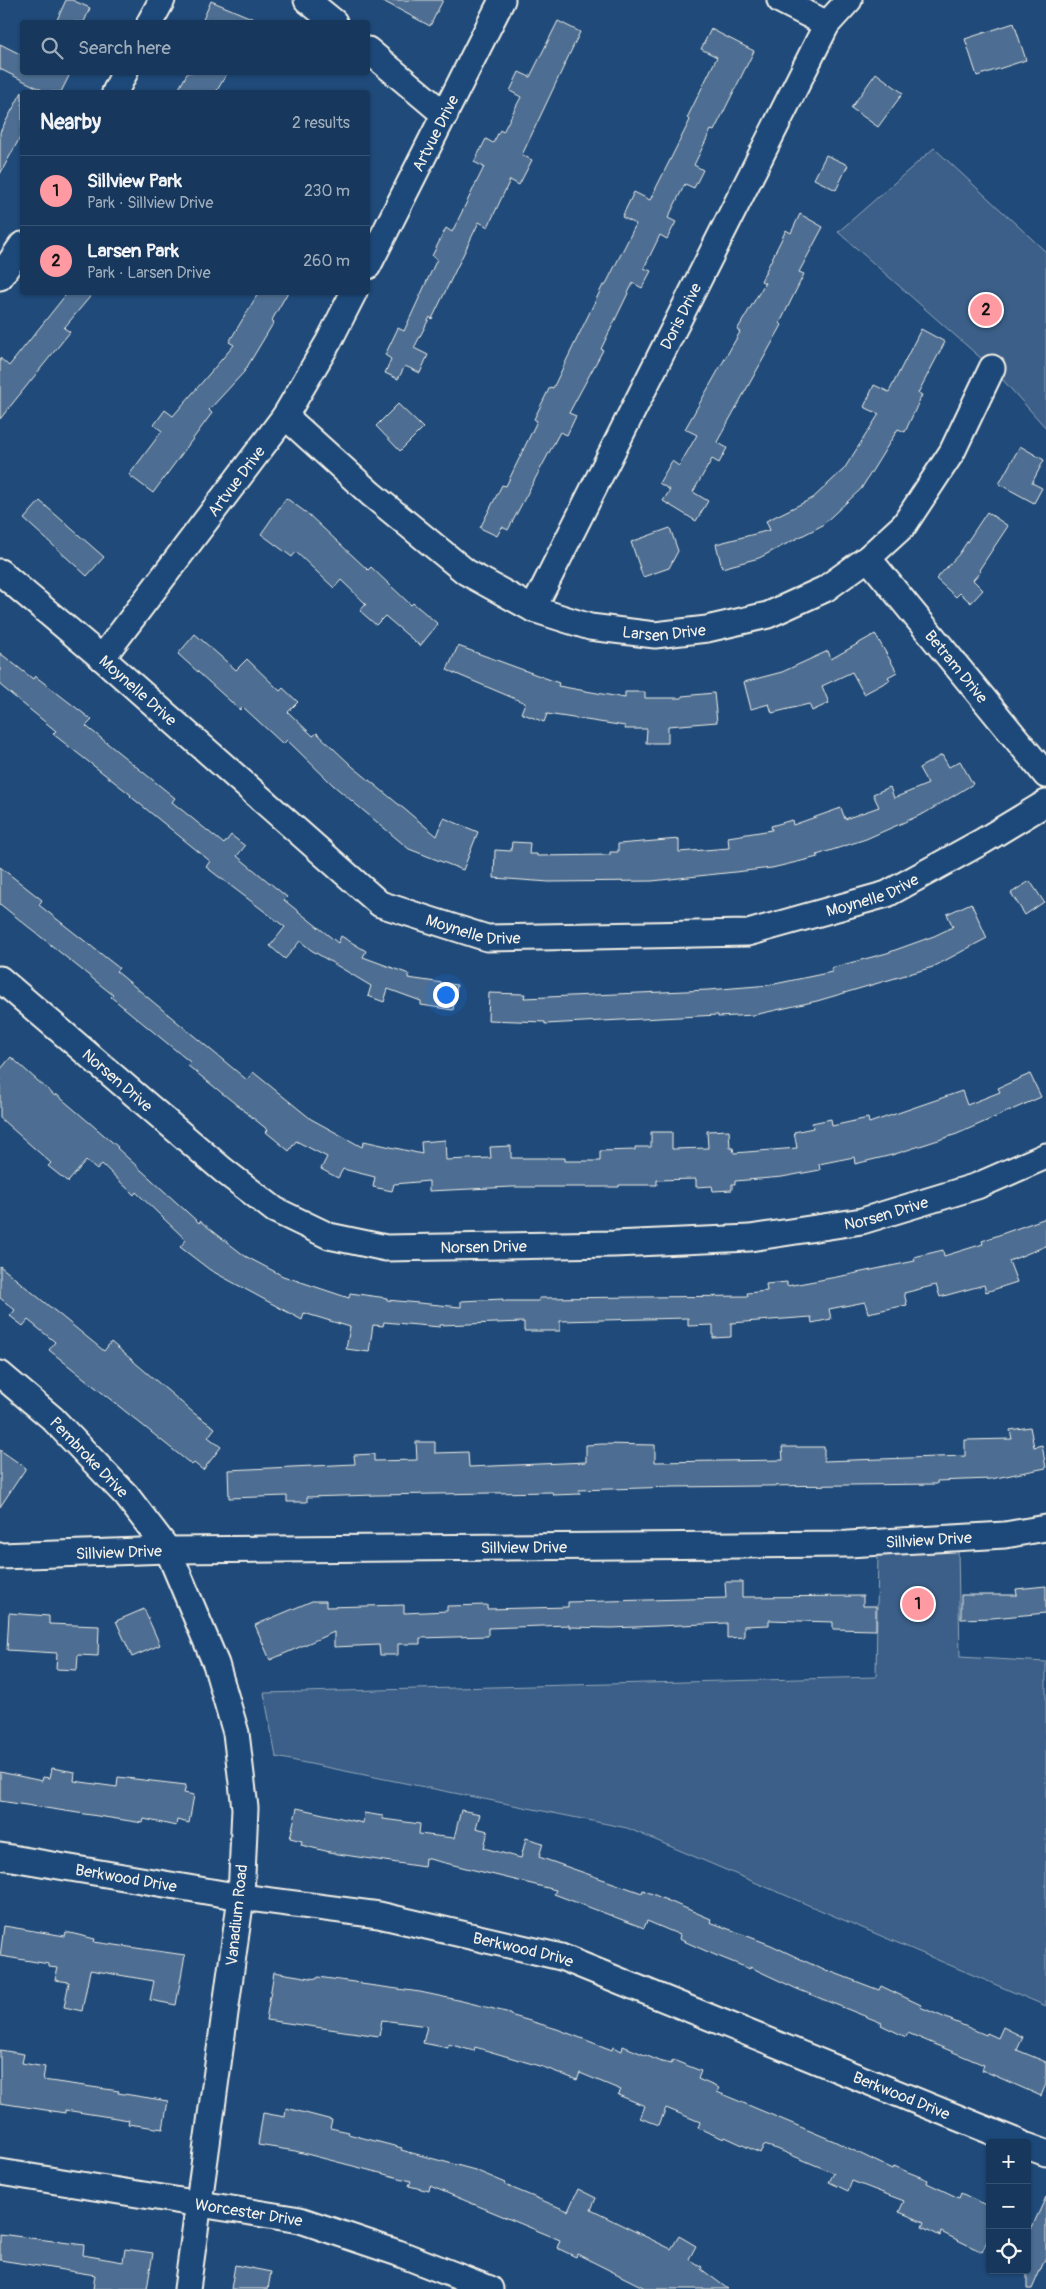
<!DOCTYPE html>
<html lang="en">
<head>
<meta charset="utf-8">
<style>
	body { margin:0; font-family:Pangolin,sans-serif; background:#244365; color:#f1f3f6 }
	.controls { position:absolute; right:15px; bottom:15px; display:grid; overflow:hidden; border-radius:5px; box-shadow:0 1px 4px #0004 }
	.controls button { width:45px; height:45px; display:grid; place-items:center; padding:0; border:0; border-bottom:1px solid #365272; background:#17385c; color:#f1f3f6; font:25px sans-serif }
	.you { position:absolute; left:445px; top:994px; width:18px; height:18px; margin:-12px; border:4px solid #fff; border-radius:50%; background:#1a73e8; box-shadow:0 0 0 8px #1a73e833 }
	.badge { display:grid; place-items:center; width:32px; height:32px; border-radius:50%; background:#ff9aa2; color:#111; font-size:16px; font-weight:700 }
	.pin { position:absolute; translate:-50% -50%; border:2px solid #fff; box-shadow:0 1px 5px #0006 }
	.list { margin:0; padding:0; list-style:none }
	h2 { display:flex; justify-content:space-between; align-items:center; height:65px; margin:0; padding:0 20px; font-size:21px }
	h2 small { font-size:16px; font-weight:400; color:#9eacbb }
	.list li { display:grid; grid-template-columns:32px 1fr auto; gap:15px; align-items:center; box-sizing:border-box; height:70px; padding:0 20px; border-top:1px solid #365272 }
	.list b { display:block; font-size:19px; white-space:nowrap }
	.list p { margin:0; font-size:16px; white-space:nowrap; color:#9eacbb }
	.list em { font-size:16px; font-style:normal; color:#9eacbb }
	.icon { flex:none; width:28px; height:28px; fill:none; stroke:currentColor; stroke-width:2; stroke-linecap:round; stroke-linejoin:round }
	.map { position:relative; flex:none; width:1046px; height:2289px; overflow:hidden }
	.search { position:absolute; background:#17385c; box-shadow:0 1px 4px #0004; left:20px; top:20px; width:350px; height:55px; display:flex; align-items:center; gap:12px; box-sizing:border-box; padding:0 18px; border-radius:5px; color:#9eacbb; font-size:19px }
	.panel { position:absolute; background:#17385c; box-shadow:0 1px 4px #0004; left:20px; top:90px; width:350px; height:205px; border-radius:5px }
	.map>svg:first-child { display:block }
	.green { fill:#3a5f88; stroke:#97a8b8 }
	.building { fill:#4d6e92; stroke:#f4f1e8 }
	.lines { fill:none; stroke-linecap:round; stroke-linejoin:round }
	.minor-casing { stroke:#f4f1e8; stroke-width:29 }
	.minor { stroke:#1f4a7a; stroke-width:25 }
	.labels { text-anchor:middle; stroke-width:5; stroke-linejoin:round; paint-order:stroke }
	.street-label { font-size:16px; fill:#f4f1e8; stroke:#1f4a7a }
</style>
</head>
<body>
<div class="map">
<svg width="1046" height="2289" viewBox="0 0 1046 2289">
	<rect width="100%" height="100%" fill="#1f4a7a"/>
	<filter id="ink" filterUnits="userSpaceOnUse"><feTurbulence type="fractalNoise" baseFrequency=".02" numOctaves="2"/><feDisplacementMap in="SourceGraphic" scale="10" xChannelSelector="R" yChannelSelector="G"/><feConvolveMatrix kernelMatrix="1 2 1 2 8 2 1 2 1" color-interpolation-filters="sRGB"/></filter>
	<g filter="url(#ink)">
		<g class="green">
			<path d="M 934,148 L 1046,252 L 1046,428 L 992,368 L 838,232 Z"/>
			<path d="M 958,1549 L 960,1657 L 1046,1662 L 1046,2006 L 627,1828 L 276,1757 L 264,1693 L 876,1677 L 878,1552 Z"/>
		</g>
		<g class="building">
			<path d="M 66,0 L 72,0 L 90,8 L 84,22 L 56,22 Z"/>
			<path d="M 381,0 L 443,0 L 430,26 Z"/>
			<path d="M 211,1 L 261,22 L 202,22 Z"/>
			<path d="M 558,21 L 580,32 L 522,155 L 532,160 L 519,185 L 510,180 L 488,227 L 479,222 L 432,319 L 430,317 L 414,348 L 428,355 L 420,373 L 405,366 L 398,379 L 385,373 L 391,359 L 385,355 L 398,328 L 404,331 L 437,259 L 432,256 L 446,228 L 452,232 L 484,167 L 474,162 L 486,139 L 493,143 L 500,130 L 503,132 L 521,97 L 510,91 L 519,72 L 530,77 Z"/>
			<path d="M 1014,23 L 1026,60 L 977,76 L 965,39 Z"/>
			<path d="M 711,29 L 754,51 L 714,131 L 711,130 L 694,165 L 703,170 L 694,188 L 685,184 L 668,218 L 676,222 L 667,239 L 660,235 L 644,268 L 651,271 L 642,288 L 633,283 L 601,349 L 603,350 L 569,413 L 576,416 L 567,435 L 560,432 L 508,530 L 502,527 L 497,536 L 480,528 L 502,485 L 506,486 L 537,421 L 534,419 L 550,387 L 553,388 L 603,285 L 605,286 L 636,224 L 622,217 L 634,192 L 650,200 L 690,120 L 687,118 L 717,57 L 701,49 Z"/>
			<path d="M 0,44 L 22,55 L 22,72 L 71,72 L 61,92 L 46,92 L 0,69 Z"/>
			<path d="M 188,72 L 228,72 L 216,92 L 177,92 Z"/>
			<path d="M 876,73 L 903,93 L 878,127 L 851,108 Z"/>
			<path d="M 22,92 L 22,134 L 0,174 L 0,132 Z"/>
			<path d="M 826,155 L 848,165 L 836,190 L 814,179 Z"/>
			<path d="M 800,214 L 823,227 L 799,272 L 804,274 L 780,323 L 782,325 L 717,442 L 727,448 L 719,463 L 712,459 L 693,492 L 708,501 L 696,521 L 663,501 L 670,490 L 659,483 L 672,461 L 679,466 L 697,435 L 685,429 L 740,332 L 737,330 L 765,283 L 761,281 L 786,230 L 791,233 Z"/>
			<path d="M 68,292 L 94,292 L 64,328 L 70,332 L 0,419 L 0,358 L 9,366 Z"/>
			<path d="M 259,292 L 288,292 L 272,320 L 274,322 L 244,372 L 209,410 L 212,413 L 153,493 L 129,475 L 162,431 L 154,425 L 165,410 L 173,416 L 234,345 L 229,342 Z"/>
			<path d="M 921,329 L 945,342 L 918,393 L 922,395 L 905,432 L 898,429 L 861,489 L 821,526 L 759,558 L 722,568 L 716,544 L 770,530 L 766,521 L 813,498 L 844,469 L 879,414 L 864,407 L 874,385 L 889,392 Z"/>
			<path d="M 398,404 L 423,428 L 400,451 L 376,426 Z"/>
			<path d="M 1020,446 L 1044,460 L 1032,483 L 1042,488 L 1034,503 L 999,484 Z"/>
			<path d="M 286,498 L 308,514 L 368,570 L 371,567 L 411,605 L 413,603 L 438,624 L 420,646 L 385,616 L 376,625 L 360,611 L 366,604 L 341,580 L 334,588 L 296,552 L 292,557 L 261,534 Z"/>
			<path d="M 40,501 L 104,557 L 87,576 L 24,519 Z"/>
			<path d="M 987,512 L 1008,526 L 979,570 L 981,571 L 973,580 L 983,590 L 971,603 L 960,593 L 956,597 L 936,579 L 959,554 Z"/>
			<path d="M 670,528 L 678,551 L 669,568 L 643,577 L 631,542 Z"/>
			<path d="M 195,634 L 236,670 L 247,659 L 280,691 L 283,688 L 298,702 L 288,712 L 313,736 L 317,733 L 352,766 L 437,836 L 444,818 L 478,832 L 463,870 L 409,849 L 333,785 L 287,740 L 283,744 L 243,707 L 240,710 L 178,654 Z"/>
			<path d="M 875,634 L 897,672 L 888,677 L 890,680 L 864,694 L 852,672 L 822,686 L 829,703 L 812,711 L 809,704 L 772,713 L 769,704 L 751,709 L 744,682 L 782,672 L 828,651 L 831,659 Z"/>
			<path d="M 458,646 L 559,683 L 558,686 L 625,698 L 625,692 L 645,692 L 645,698 L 682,698 L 682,696 L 714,693 L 717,722 L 668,726 L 668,743 L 646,743 L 647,729 L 625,729 L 625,726 L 547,714 L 544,722 L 521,713 L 525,703 L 447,670 Z"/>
			<path d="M 0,653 L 33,679 L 35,676 L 92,720 L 86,726 L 175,798 L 172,802 L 224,844 L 231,835 L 245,846 L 237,856 L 287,897 L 284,900 L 338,943 L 341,936 L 366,951 L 363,957 L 409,974 L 408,978 L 457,985 L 453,1010 L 421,1005 L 421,1001 L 388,989 L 384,1002 L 368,996 L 371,986 L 311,950 L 300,941 L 285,959 L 270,946 L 285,927 L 206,867 L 210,861 L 130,796 L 131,795 L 53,734 L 56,731 L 0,685 Z"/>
			<path d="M 942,755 L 949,767 L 960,761 L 973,784 L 925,813 L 866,839 L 817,855 L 818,857 L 772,868 L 652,881 L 549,882 L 494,878 L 495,850 L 511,851 L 512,842 L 530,843 L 529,854 L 537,854 L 537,856 L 610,855 L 610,852 L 618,852 L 618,844 L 679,839 L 679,852 L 729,848 L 728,837 L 772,830 L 771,826 L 792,820 L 793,825 L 841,808 L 845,819 L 879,807 L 873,794 L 890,787 L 894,798 L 928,784 L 919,768 Z"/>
			<path d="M 0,867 L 42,900 L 39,905 L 119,968 L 116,971 L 247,1080 L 253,1072 L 311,1119 L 362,1147 L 364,1141 L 422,1154 L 421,1142 L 445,1140 L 446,1160 L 491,1158 L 490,1147 L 511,1146 L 511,1158 L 565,1158 L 565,1161 L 600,1161 L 600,1151 L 635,1150 L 635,1147 L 651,1147 L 651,1132 L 672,1132 L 672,1149 L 708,1148 L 707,1131 L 729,1130 L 730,1148 L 733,1148 L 734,1153 L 797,1148 L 794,1132 L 813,1128 L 812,1123 L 831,1119 L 832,1126 L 868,1118 L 869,1123 L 962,1091 L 967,1105 L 1000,1092 L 998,1088 L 1030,1074 L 1041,1097 L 957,1134 L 892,1155 L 855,1164 L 854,1157 L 819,1164 L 820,1170 L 782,1177 L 735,1181 L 735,1184 L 732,1184 L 732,1190 L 713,1191 L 712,1186 L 696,1187 L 696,1179 L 657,1180 L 657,1185 L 619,1185 L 619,1187 L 512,1187 L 429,1191 L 429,1181 L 394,1184 L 392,1191 L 373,1187 L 375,1177 L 343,1169 L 338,1178 L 321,1169 L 327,1157 L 296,1141 L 289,1151 L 266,1132 L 268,1130 L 187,1065 L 190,1062 L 111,997 L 113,995 L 0,904 Z"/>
			<path d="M 1030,881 L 1044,902 L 1025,915 L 1011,893 Z"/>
			<path d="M 971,903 L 987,938 L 933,967 L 817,1001 L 754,1015 L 718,1017 L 718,1015 L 545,1024 L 545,1022 L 488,1020 L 489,993 L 525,994 L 524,998 L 708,990 L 770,985 L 832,972 L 831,968 L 887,953 L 934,936 L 953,927 L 947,914 Z"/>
			<path d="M 11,1057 L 47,1089 L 55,1096 L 56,1094 L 118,1147 L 117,1148 L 199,1223 L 200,1221 L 245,1256 L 283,1276 L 349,1298 L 350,1293 L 387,1298 L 387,1300 L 461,1307 L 461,1301 L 503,1299 L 503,1301 L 539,1301 L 539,1298 L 748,1296 L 747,1293 L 767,1291 L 766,1284 L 787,1282 L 787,1286 L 842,1276 L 915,1261 L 914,1257 L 943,1250 L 944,1256 L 983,1244 L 982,1241 L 1046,1218 L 1046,1246 L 1009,1261 L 1017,1282 L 986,1292 L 984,1285 L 940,1297 L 936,1285 L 904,1293 L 907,1305 L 868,1313 L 865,1302 L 829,1309 L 831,1319 L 812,1323 L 811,1317 L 731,1323 L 731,1337 L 713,1338 L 713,1325 L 688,1326 L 688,1318 L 560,1321 L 560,1331 L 524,1331 L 524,1322 L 440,1325 L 440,1327 L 384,1322 L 383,1326 L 373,1325 L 369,1352 L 346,1349 L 350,1327 L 304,1313 L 302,1320 L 210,1270 L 180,1247 L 186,1240 L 136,1192 L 134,1195 L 102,1164 L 97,1170 L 86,1161 L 68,1182 L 48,1166 L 51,1163 L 0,1118 L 0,1070 Z"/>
			<path d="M 0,1266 L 104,1351 L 111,1342 L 195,1414 L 215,1428 L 208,1437 L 221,1447 L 203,1470 L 194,1463 L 192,1465 L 49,1350 L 55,1342 L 28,1320 L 23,1326 L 10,1316 L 15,1310 L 0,1298 Z"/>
			<path d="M 1030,1427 L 1034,1447 L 1042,1445 L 1046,1468 L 991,1479 L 937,1481 L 937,1484 L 673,1487 L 579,1490 L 580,1494 L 553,1495 L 552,1492 L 376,1495 L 307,1497 L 307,1502 L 287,1502 L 287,1496 L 229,1498 L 228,1470 L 355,1464 L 354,1455 L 374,1454 L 374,1461 L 417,1460 L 416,1442 L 435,1442 L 435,1453 L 468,1452 L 469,1467 L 586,1462 L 586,1445 L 602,1444 L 655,1445 L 655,1462 L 783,1460 L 782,1447 L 824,1447 L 824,1461 L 965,1456 L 965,1440 L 1012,1439 L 1010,1430 Z"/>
			<path d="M 0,1450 L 26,1468 L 0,1507 Z"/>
			<path d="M 725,1582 L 742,1582 L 742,1597 L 863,1596 L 863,1606 L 876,1606 L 876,1630 L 833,1629 L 833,1622 L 769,1620 L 769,1625 L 744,1626 L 744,1637 L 727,1638 L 727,1623 L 612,1628 L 569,1627 L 569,1625 L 488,1628 L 488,1636 L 420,1638 L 420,1644 L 398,1644 L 398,1655 L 380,1655 L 379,1645 L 334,1647 L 334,1632 L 270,1660 L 255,1625 L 312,1601 L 326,1601 L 326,1607 L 404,1605 L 404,1613 L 447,1611 L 447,1606 L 487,1605 L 487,1609 L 568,1607 L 568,1602 L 726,1598 Z"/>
			<path d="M 1046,1586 L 1046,1613 L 992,1618 L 961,1619 L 961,1595 L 1017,1595 L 1016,1589 Z"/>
			<path d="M 144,1609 L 160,1645 L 132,1657 L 116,1621 Z"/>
			<path d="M 9,1613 L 49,1616 L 49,1624 L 99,1626 L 98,1656 L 78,1655 L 77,1670 L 56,1669 L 57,1653 L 7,1650 Z"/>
			<path d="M 52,1768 L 75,1772 L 74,1781 L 117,1787 L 118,1777 L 186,1785 L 184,1793 L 194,1795 L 189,1823 L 177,1820 L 176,1826 L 144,1819 L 143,1823 L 0,1801 L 0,1772 L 42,1781 L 43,1777 L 50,1778 Z"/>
			<path d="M 297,1808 L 363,1823 L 364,1813 L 383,1816 L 383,1819 L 420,1824 L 419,1834 L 454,1838 L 461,1810 L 480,1814 L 476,1828 L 488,1831 L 484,1848 L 521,1858 L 526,1838 L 543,1843 L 539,1857 L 642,1893 L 643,1890 L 711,1919 L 710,1922 L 771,1945 L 828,1972 L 829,1971 L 879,1990 L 881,1986 L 921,2005 L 920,2007 L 986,2035 L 987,2033 L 998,2038 L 1003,2027 L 1023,2037 L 1017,2050 L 1046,2062 L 1046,2084 L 1041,2096 L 982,2070 L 984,2065 L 908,2033 L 906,2037 L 881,2025 L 882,2023 L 797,1989 L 750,1967 L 750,1969 L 715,1955 L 679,1939 L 680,1935 L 647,1921 L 644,1928 L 554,1894 L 556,1890 L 425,1858 L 424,1867 L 338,1854 L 301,1845 L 302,1841 L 290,1838 Z"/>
			<path d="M 4,1926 L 65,1936 L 66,1932 L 95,1939 L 94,1942 L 185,1955 L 176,2005 L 150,2000 L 154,1981 L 90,1970 L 82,2011 L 64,2007 L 69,1982 L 55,1980 L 58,1968 L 49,1967 L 49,1964 L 0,1956 Z"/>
			<path d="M 274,1972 L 317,1979 L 318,1977 L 361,1983 L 361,1984 L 420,1992 L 458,2000 L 510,2013 L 510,2015 L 557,2029 L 612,2050 L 613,2047 L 622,2051 L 623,2046 L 662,2062 L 671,2064 L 673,2060 L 701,2071 L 698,2079 L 719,2088 L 717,2092 L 834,2141 L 892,2169 L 893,2166 L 928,2180 L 927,2183 L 959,2198 L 961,2193 L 990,2207 L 990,2235 L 982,2252 L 941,2232 L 940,2236 L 922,2227 L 924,2222 L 899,2212 L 904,2201 L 852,2181 L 848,2191 L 829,2182 L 834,2173 L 777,2149 L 764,2145 L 760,2153 L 725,2137 L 724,2139 L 698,2128 L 700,2122 L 666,2108 L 659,2125 L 640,2118 L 645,2106 L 618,2095 L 621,2090 L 580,2073 L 577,2080 L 546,2068 L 475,2047 L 474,2051 L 448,2044 L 448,2048 L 423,2043 L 427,2026 L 382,2020 L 379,2036 L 266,2020 Z"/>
			<path d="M 0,2050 L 24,2054 L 22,2063 L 45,2067 L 43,2080 L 119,2091 L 118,2093 L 168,2101 L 163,2129 L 128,2124 L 129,2120 L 65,2110 L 65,2113 L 0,2103 Z"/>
			<path d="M 286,2108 L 332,2120 L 330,2128 L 349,2132 L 348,2134 L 402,2148 L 401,2150 L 475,2170 L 506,2183 L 505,2185 L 568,2211 L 578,2189 L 596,2198 L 591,2210 L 671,2249 L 679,2236 L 696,2246 L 689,2259 L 702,2267 L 701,2269 L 728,2289 L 647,2289 L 577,2254 L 576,2257 L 557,2248 L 560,2240 L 430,2186 L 429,2191 L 409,2186 L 411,2181 L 295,2151 L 258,2145 L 263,2113 L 285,2117 Z"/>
			<path d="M 1046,2197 L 1046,2257 L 1032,2289 L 1027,2289 L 1027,2238 Z"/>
			<path d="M 0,2234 L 84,2245 L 83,2255 L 123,2262 L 125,2249 L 153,2253 L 147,2289 L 93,2289 L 95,2275 L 0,2260 Z"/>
			<path d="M 235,2265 L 271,2272 L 268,2289 L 231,2289 Z"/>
		</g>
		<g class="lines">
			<defs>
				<g id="minor">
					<path d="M 307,0 L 334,22"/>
					<path d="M 780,0 L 827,24 L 849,0"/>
					<path d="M 150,22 L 162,0"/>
					<path d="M 368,50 L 445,115"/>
					<path d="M 115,92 L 125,72"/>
					<path id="s1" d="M 368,266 L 502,0"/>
					<path d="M 0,277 L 22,245"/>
					<path id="s2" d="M 285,416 L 371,494 L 466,572 L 533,609 L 590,627 L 655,635 L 707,629 L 768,615 L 825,589 L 868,558 L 904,525 L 952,452 L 992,368"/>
					<path id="s3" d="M 868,558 L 1046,775"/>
					<path id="s4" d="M 0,572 L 102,658 L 380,904 L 487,938 L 748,933 L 887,894 L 983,841 L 1046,803"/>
					<path id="s5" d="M 533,609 L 827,24"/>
					<path id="s6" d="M 102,658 L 285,416 L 329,341 L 354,292"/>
					<path id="s7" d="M 0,979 L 223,1170 L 275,1210 L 329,1236 L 386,1248 L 614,1244 L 750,1238 L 862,1221 L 977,1186 L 1046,1156"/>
					<path id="s8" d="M 0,1374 L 52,1418 L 126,1495 L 168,1550 L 216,1664 L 236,1733 L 245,1808 L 241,1897 L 187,2289"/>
					<path id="s9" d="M 0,1556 L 168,1550 L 848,1544 L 1005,1535 L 1046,1528"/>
					<path id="s10" d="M 0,1856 L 241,1897 L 379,1915 L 561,1957 L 1020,2143"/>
					<path d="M 1027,2146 L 1046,2153"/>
					<path id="s11" d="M 0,2172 L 300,2220 L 398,2253 L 490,2289"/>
				</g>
			</defs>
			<use href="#minor" class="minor-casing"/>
			<use href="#minor" class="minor"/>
		</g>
	</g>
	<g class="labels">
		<g class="street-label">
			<text dy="6" stroke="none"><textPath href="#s1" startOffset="149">Artvue Drive</textPath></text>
			<text dy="6" stroke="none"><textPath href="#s5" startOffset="328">Doris Drive</textPath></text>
			<text dy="6" stroke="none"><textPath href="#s6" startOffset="222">Artvue Drive</textPath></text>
			<text dy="6" stroke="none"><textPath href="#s2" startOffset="450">Larsen Drive</textPath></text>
			<text dy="6" stroke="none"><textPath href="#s3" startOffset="140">Betram Drive</textPath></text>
			<text dy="6" stroke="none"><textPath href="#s4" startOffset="182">Moynelle Drive</textPath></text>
			<text dy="6" stroke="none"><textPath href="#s4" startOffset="1008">Moynelle Drive</textPath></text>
			<text dy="6" stroke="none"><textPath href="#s4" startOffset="602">Moynelle Drive</textPath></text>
			<text dy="6" stroke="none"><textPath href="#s7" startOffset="155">Norsen Drive</textPath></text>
			<text dy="6" stroke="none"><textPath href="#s7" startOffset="980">Norsen Drive</textPath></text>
			<text dy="6" stroke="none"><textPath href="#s7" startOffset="575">Norsen Drive</textPath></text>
			<text dy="6" stroke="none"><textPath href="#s8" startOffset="122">Pembroke Drive</textPath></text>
			<text dy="6" stroke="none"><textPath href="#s9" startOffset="929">Sillview Drive</textPath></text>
			<text dy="6" stroke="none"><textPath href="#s9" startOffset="524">Sillview Drive</textPath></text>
			<text dy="6" stroke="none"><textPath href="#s9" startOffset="119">Sillview Drive</textPath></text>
			<text dy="6" stroke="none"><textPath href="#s10" startOffset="128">Berkwood Drive</textPath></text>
			<text transform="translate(236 1915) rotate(-84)" y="6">Vanadium Road</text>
			<text dy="6" stroke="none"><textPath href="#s10" startOffset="532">Berkwood Drive</textPath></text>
			<text dy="6" stroke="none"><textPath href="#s10" startOffset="938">Berkwood Drive</textPath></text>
			<text dy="6" stroke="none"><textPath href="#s11" startOffset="252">Worcester Drive</textPath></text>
		</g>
	</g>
</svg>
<div class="controls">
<button>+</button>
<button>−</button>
<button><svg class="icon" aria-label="locate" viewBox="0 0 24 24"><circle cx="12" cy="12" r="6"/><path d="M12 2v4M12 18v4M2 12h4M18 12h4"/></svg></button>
</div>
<div class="you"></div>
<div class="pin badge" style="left:918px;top:1604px">1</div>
<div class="pin badge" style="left:986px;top:310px">2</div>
<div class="search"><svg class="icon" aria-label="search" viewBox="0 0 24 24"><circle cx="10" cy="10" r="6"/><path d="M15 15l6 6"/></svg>Search here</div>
<section class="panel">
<h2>Nearby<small>2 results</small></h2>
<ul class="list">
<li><span class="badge">1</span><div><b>Sillview Park</b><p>Park · Sillview Drive</p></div><em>230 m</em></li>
<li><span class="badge">2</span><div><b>Larsen Park</b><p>Park · Larsen Drive</p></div><em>260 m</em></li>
</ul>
</section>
</div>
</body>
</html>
